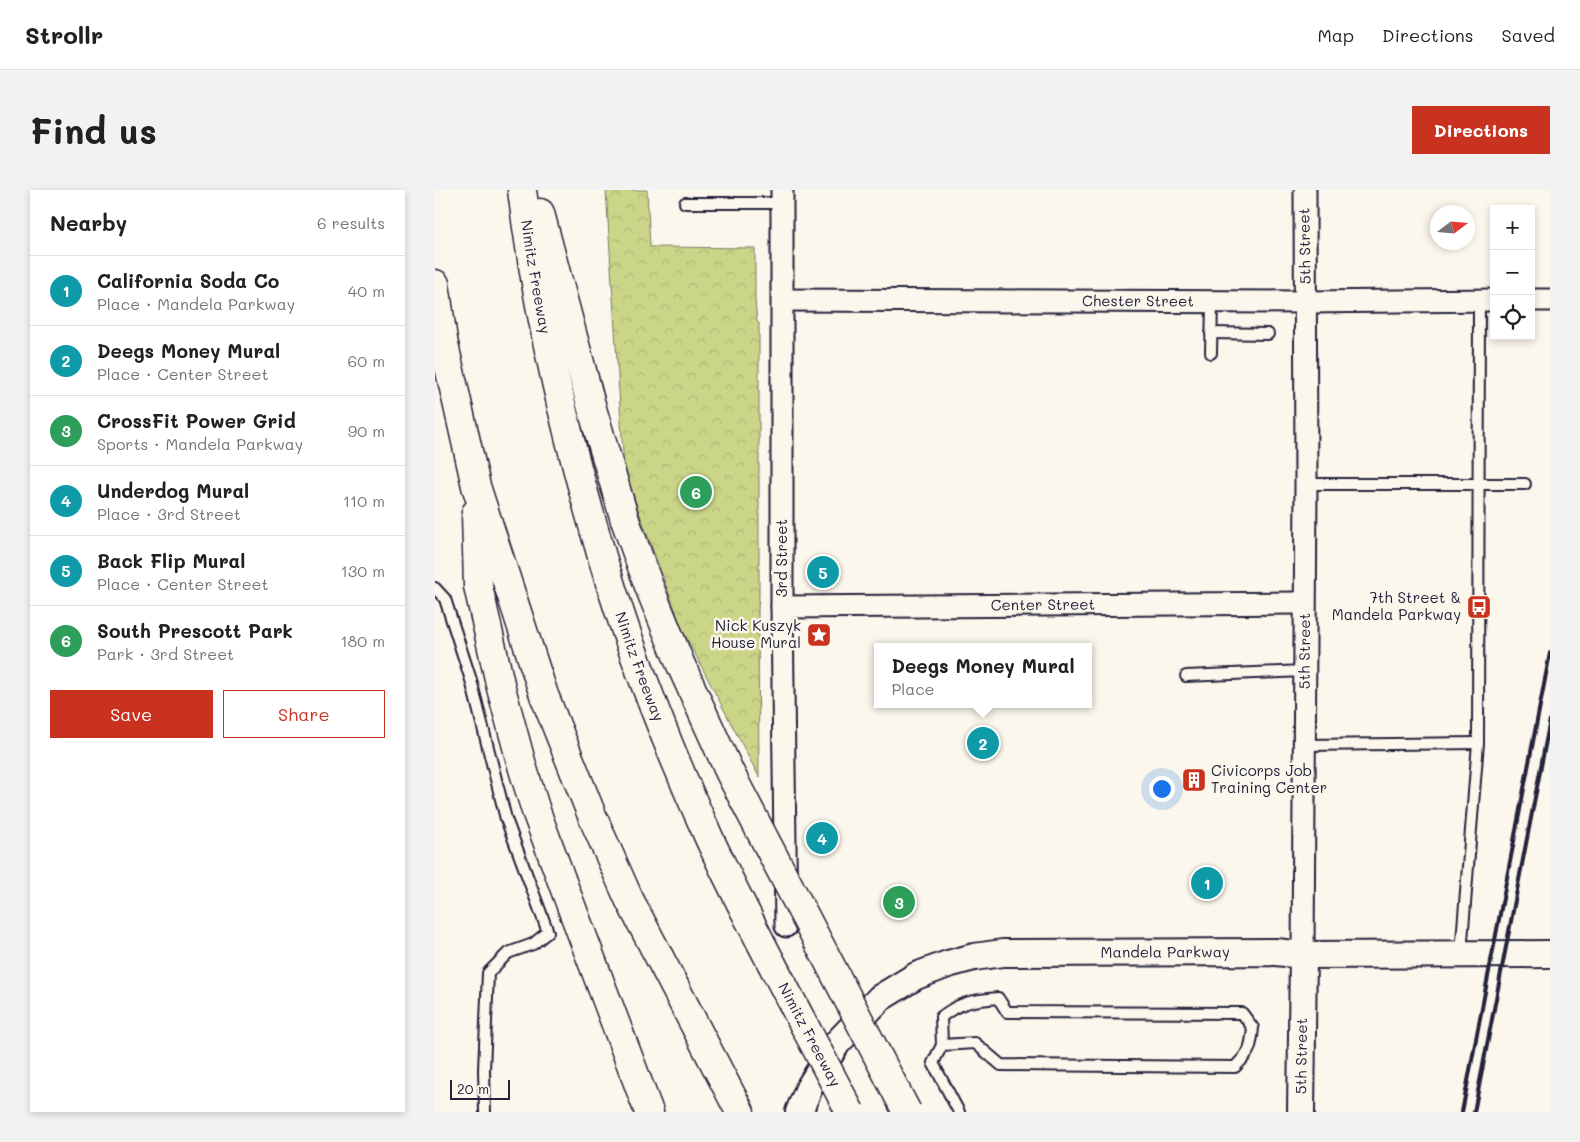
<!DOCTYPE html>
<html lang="en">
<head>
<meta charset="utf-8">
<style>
	body { margin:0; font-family:Mali,sans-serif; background:#f2f2f2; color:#202124 }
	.controls { position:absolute; right:15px; top:15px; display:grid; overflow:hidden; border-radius:0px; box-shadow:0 2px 8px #0003 }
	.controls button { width:45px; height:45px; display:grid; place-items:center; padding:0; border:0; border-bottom:1px solid #e0e0e0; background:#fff; color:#202124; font:25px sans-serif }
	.compass { position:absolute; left:995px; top:15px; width:45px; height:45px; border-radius:50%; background:#fff; box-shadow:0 2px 8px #0003; rotate:74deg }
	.scale { position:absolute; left:15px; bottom:12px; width:60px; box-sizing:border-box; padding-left:5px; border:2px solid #22223b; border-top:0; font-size:14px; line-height:18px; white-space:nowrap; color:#22223b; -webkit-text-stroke:4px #fbf7ec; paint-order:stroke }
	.you { position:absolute; left:726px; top:598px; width:18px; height:18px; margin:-12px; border:4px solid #fff; border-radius:50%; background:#1a73e8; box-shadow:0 0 0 8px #1a73e833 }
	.badge { display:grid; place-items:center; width:32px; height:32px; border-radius:50%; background:#c8321e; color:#fff; font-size:16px; font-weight:700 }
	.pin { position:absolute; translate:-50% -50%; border:2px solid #fff; box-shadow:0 1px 5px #0006 }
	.popup { position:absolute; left:439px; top:453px; width:218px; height:65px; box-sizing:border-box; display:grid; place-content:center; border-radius:0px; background:#fff; filter:drop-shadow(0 1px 4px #0005); font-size:16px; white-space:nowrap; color:#757577 }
	.popup b { font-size:19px; color:#202124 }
	.popup::after { content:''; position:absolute; left:50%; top:100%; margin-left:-10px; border:10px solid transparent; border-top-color:#fff }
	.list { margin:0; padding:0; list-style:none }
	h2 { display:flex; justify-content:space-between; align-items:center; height:65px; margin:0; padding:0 20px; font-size:21px }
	h2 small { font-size:16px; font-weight:400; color:#757577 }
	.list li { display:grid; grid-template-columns:32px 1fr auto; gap:15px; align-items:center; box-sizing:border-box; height:70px; padding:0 20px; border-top:1px solid #e0e0e0 }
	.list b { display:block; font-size:19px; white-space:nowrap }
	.list p { margin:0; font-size:16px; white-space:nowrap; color:#757577 }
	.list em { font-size:16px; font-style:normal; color:#757577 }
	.actions { display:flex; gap:10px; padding:15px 20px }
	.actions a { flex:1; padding:11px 0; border:1px solid #c8321e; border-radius:0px; text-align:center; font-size:18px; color:#c8321e }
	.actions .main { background:#c8321e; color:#fff }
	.icon { flex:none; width:28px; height:28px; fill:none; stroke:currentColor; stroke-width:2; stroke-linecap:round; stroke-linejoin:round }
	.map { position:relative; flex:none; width:1115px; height:922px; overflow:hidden; border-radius:0px }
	header { display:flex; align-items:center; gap:30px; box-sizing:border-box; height:70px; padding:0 25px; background:#fff; border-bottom:1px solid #e0e0e0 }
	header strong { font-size:24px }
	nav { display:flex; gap:28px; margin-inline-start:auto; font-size:18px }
	.intro { display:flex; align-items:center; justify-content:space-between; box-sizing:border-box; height:120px; padding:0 30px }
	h1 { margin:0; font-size:35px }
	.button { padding:12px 22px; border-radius:0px; background:#c8321e; color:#fff; font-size:18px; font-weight:700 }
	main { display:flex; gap:30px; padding:0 30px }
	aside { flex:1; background:#fff; border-radius:0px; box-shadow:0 2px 8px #0003 }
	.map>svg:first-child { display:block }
	.forest { fill:url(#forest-crowns); stroke:#767c62 }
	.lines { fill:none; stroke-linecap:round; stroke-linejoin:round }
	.service-casing { stroke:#22223b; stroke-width:14 }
	.minor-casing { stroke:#22223b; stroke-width:25 }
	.tertiary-casing { stroke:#22223b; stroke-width:30 }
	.motorway-casing { stroke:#22223b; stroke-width:31 }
	.service { stroke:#fbf7ec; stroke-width:10 }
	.minor { stroke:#fbf7ec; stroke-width:21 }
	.tertiary { stroke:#fbf7ec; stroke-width:26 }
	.motorway { stroke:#fbf7ec; stroke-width:28 }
	.rail { stroke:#22223b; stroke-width:4 }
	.motorway-bridge-casing { stroke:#22223b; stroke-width:31; stroke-linecap:butt }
	.motorway-bridge { stroke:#fbf7ec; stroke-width:28 }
	.labels { text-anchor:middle; stroke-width:5; stroke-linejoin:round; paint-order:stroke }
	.street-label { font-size:15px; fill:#22223b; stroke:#fbf7ec }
	.poi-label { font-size:15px; fill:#22223b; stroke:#fbf7ec; text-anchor:end }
</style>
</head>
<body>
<header>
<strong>Strollr</strong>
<nav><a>Map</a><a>Directions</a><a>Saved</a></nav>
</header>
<div class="intro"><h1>Find us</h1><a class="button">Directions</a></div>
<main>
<aside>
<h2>Nearby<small>6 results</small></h2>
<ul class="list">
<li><span class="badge" style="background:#0f9aa8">1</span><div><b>California Soda Co</b><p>Place · Mandela Parkway</p></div><em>40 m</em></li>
<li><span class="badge" style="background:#0f9aa8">2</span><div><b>Deegs Money Mural</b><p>Place · Center Street</p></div><em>60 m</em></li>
<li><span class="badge" style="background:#2e9e5b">3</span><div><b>CrossFit Power Grid</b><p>Sports · Mandela Parkway</p></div><em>90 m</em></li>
<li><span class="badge" style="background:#0f9aa8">4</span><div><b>Underdog Mural</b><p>Place · 3rd Street</p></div><em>110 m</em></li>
<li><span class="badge" style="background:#0f9aa8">5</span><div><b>Back Flip Mural</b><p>Place · Center Street</p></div><em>130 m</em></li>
<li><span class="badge" style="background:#2e9e5b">6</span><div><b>South Prescott Park</b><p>Park · 3rd Street</p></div><em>180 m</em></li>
</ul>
<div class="actions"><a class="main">Save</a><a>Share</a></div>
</aside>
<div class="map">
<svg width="1115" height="922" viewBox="0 0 1115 922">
	<defs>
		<pattern id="forest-crowns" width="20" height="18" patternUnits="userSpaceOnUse" patternTransform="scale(1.25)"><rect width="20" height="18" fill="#cad588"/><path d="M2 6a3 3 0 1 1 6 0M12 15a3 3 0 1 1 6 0" fill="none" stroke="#adb776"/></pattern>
	</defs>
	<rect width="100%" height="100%" fill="#fbf7ec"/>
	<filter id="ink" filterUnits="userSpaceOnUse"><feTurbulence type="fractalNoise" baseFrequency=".02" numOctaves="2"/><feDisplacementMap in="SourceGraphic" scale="10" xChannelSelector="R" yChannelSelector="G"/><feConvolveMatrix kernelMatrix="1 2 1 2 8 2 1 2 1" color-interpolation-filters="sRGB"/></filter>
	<g filter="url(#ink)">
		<path class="forest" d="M 171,0 L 212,0 L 215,57 L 320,58 L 320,110 L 322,132 L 324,133 L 324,406 L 323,418 L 324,587 L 248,441 L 205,325 L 189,279 Z"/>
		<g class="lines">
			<defs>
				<g id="service">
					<path d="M 250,13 L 347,13"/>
					<path d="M 776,143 L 833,144"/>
					<path d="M 776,163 L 777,112"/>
					<path d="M 871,294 L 1090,294"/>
					<path d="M 0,398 L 10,409 L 36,490 L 71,629 L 113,742 L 98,754 L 73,763 L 53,783 L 49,880 L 50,922"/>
					<path d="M 751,486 L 869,481"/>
					<path d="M 870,555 L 1043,553"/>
					<path d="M 1026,763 L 1043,553 L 1044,110"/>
					<path d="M 507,855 L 540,853 L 566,875 L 800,877 C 815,862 816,858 818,838 L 807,823 L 572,822 L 563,808 C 539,810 525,812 506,827 L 507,855 L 498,873 L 524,922"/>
				</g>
				<g id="minor">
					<path d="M 347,0 L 347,417 L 351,736"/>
					<path id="s1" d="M 348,110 L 871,112 L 1059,110"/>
					<path d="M 1096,110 L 1115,110"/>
					<path id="s2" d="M 347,417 L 869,413"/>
					<path id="s3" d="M 868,765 L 871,294 L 870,0"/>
				</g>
				<g id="tertiary">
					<path id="s4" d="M 364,922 L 374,898 L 402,853 L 445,808 L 481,786 L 513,774 L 539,767 L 568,763 L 841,762 L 868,765 L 1115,764"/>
					<path id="s5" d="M 866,922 L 868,765"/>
				</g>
				<g id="motorway">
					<path id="s6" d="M 87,0 C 101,115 127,228 159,339"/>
					<path d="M 105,23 L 158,222 L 190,330"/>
					<path d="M 0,94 L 8,150 L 41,296 L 109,505 L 158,628 L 194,709 L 305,922"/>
					<path d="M 41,323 L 43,396 L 66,498 L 88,579 L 101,621 L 132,705 L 214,922"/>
				</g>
			</defs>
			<use href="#service" class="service-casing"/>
			<use href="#minor" class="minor-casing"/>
			<use href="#tertiary" class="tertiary-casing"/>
			<use href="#motorway" class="motorway-casing"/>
			<use href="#service" class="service"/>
			<use href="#minor" class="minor"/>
			<use href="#tertiary" class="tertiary"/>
			<use href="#motorway" class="motorway"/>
			<g class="rail">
				<path d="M 1027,922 L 1115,463"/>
				<path d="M 1039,922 L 1115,530"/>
			</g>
			<defs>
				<g id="motorway-bridge">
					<path d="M 190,330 L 215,399 L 245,473 L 295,583 L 472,922"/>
					<path id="s7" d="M 159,339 C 189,446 229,549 275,650 C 318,742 368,832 415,922"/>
				</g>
			</defs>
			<use href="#motorway-bridge" class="motorway-bridge-casing"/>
			<use href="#motorway-bridge" class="motorway-bridge"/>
		</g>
	</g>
	<defs>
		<symbol id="bus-square" viewBox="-11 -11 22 22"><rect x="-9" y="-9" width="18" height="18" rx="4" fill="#c8321e" stroke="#fbf7ec"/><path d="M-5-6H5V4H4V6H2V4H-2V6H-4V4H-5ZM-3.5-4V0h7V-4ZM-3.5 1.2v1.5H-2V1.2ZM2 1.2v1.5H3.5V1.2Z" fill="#fff"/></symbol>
		<symbol id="sight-square" viewBox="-11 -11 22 22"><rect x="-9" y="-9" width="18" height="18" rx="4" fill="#c8321e" stroke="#fbf7ec"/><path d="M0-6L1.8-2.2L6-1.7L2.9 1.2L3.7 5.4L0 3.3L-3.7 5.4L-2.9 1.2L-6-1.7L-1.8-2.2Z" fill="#fff"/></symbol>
		<symbol id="building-square" viewBox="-11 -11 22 22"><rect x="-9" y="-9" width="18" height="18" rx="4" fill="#c8321e" stroke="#fbf7ec"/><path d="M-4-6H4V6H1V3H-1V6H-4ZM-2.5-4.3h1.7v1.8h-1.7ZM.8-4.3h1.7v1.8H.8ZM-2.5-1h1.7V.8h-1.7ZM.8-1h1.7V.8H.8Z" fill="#fff"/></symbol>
	</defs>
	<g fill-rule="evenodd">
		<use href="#bus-square" x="1030" y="403" width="28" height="28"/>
		<use href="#sight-square" x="370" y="431" width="28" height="28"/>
		<use href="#building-square" x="745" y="576" width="28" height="28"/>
	</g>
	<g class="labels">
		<g class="street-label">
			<text transform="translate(870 56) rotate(-91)" y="5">5th Street</text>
			<text dy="5" stroke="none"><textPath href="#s6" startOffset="88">Nimitz Freeway</textPath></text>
			<text dy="5" stroke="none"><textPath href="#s1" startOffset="355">Chester Street</textPath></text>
			<text transform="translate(347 368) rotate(-90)" y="5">3rd Street</text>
			<text dy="5" stroke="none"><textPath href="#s2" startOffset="261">Center Street</textPath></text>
			<text dy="5" stroke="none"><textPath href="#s3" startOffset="304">5th Street</textPath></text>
			<text dy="5" stroke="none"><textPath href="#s7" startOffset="145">Nimitz Freeway</textPath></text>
			<text dy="5" stroke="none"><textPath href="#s4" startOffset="436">Mandela Parkway</textPath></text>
			<text dy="5" stroke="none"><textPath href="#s7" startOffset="551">Nimitz Freeway</textPath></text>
			<text dy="5" stroke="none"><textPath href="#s5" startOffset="56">5th Street</textPath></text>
		</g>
		<g class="poi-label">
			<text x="1026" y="413">7th Street &amp;<tspan x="1026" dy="17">Mandela Parkway</tspan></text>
			<text x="366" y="441">Nick Kuszyk<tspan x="366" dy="17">House Mural</tspan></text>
			<text x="776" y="586" text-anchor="start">Civicorps Job<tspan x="776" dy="17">Training Center</tspan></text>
		</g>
	</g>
</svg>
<div class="controls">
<button>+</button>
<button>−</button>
<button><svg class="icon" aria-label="locate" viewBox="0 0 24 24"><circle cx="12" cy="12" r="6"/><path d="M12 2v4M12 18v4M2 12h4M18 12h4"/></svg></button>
</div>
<svg class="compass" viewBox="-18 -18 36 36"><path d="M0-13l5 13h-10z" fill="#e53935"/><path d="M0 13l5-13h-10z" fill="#757577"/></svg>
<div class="scale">20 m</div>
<div class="you"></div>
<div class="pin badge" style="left:772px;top:693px;background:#0f9aa8">1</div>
<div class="pin badge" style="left:548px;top:553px;background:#0f9aa8">2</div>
<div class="popup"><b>Deegs Money Mural</b>Place</div>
<div class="pin badge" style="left:464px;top:712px;background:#2e9e5b">3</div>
<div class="pin badge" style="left:387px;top:648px;background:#0f9aa8">4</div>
<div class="pin badge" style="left:388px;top:382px;background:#0f9aa8">5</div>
<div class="pin badge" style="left:261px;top:302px;background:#2e9e5b">6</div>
</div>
</main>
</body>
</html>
